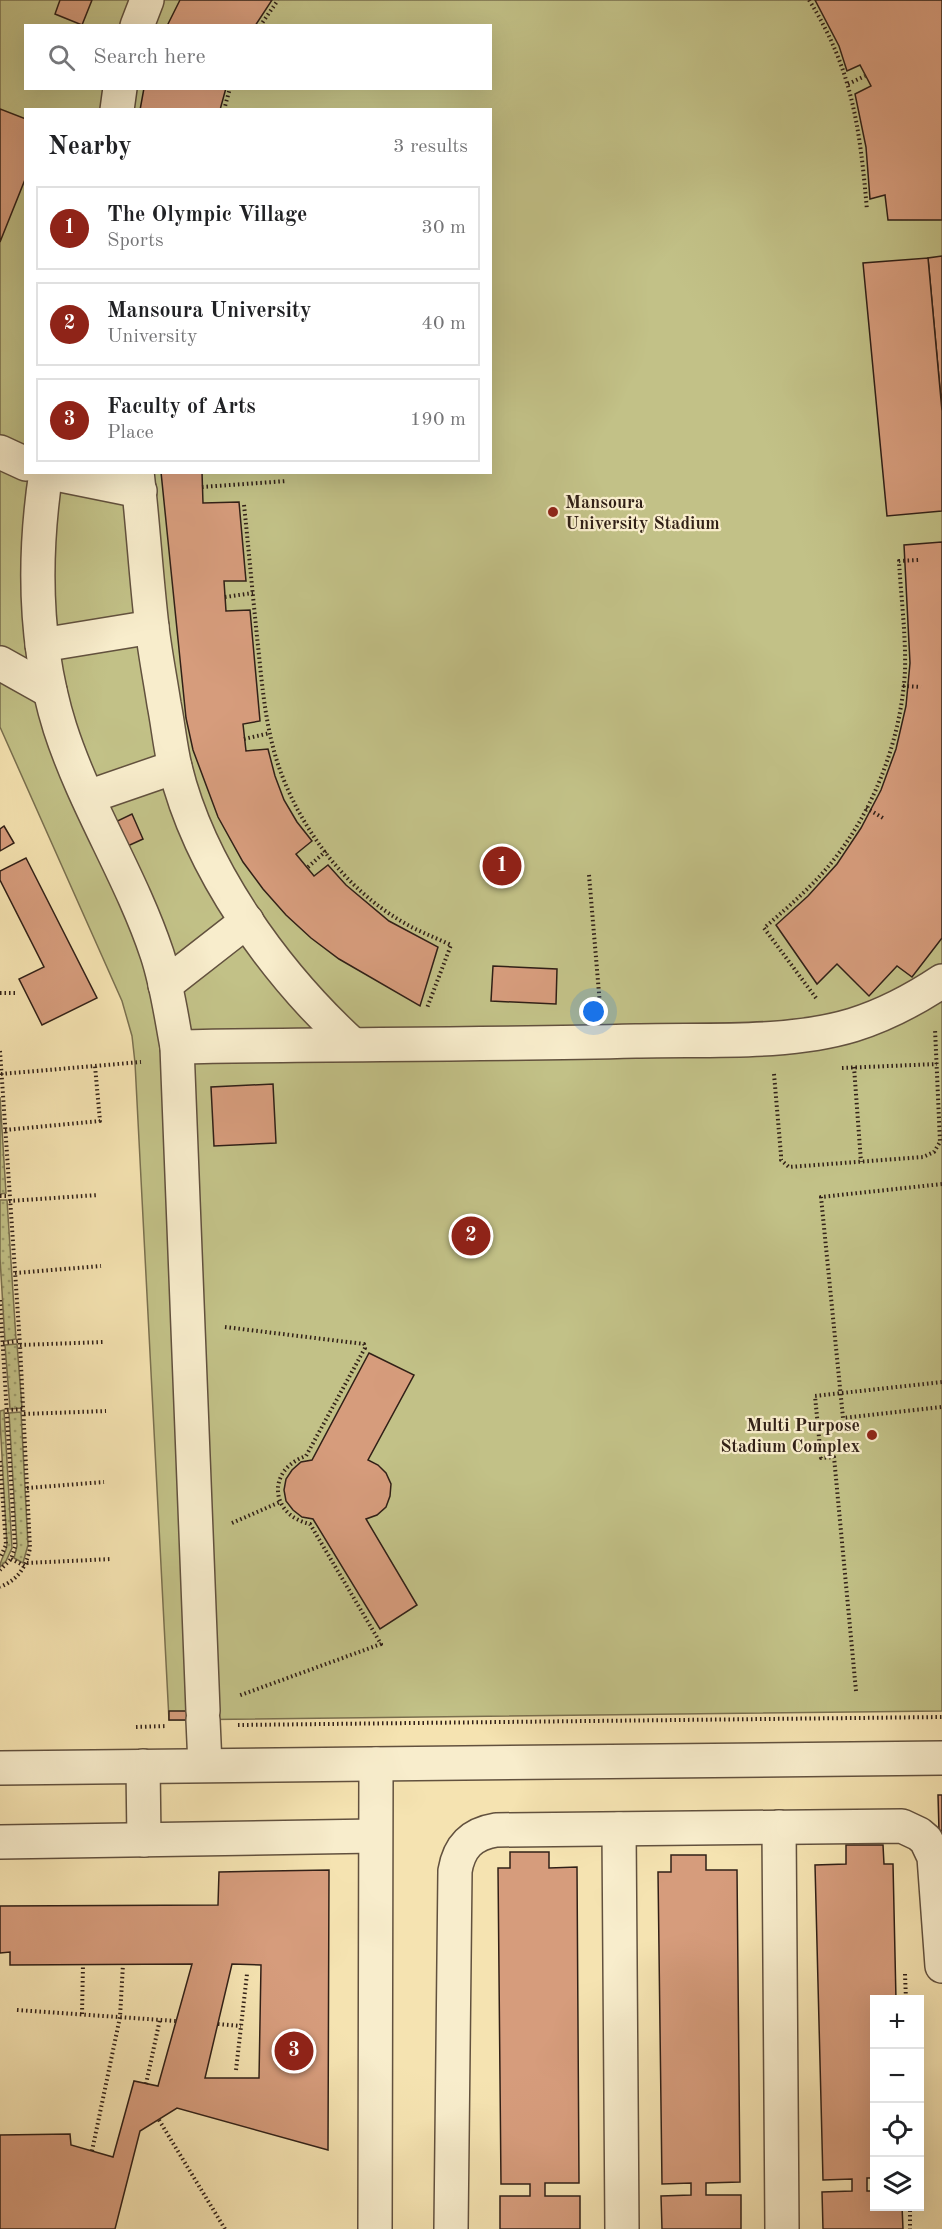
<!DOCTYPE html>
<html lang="en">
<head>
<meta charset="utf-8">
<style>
	body { margin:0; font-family:"Old Standard TT",serif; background:#f2f2f2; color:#202124 }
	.controls { position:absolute; right:18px; bottom:18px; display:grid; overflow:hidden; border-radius:0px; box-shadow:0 6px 24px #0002 }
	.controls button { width:54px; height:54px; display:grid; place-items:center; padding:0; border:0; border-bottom:2px solid #e0e0e0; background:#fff; color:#202124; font:30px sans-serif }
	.you { position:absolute; left:594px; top:1012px; width:21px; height:21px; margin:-15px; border:4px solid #fff; border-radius:50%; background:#1a73e8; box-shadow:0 0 0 9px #1a73e833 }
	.badge { display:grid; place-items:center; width:39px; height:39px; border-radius:50%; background:#8f2418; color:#fff; font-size:20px; font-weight:700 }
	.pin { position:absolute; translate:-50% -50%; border:3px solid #fff; box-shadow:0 2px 6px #0006 }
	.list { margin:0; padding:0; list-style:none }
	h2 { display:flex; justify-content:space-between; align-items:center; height:78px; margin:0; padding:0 24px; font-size:26px }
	h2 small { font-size:20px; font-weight:400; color:#757577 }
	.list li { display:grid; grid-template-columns:39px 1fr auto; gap:18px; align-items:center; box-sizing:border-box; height:84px; margin:0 12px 12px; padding:0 12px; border:2px solid #e0e0e0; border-radius:0px }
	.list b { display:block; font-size:22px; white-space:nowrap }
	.list p { margin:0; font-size:20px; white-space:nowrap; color:#757577 }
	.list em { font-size:20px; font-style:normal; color:#757577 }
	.icon { flex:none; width:33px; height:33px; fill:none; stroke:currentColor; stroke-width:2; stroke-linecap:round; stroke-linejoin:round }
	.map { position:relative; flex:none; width:942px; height:2229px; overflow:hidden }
	.search { position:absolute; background:#fff; box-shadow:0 6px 24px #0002; left:24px; top:24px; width:468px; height:66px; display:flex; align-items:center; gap:15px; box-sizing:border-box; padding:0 21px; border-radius:0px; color:#757577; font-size:22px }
	.panel { position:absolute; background:#fff; box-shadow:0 6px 24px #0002; left:24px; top:108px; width:468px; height:366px; border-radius:0px }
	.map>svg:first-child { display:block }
	.grass { fill:url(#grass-dots); stroke:#7a704f; stroke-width:1.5 }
	.park { fill:#c2c187; stroke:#7a704f; stroke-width:1.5; fill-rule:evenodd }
	.building { fill:#d69c7c; stroke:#312017; stroke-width:1.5; fill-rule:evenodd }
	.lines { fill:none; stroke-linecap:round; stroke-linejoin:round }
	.minor-casing { stroke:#62513e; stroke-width:36 }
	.path { stroke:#312017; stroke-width:4; stroke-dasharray:1.5 3; stroke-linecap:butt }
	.minor { stroke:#f8edcc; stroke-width:33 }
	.poi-dot { fill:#8f2418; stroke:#f8edcc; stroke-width:2 }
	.labels { text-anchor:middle; stroke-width:4.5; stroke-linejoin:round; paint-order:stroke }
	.poi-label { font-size:18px; font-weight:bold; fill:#312017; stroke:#f8edcc; text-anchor:start }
</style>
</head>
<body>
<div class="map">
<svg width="942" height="2229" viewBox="0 0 942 2229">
	<defs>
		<pattern id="grass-dots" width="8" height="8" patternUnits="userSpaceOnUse" patternTransform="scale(1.5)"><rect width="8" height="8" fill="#c2c187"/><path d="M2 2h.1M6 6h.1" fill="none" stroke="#9e9c6d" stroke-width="1.8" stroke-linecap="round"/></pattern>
	</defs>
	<rect width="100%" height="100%" fill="#f5e3b1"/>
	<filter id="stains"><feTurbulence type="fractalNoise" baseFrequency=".00333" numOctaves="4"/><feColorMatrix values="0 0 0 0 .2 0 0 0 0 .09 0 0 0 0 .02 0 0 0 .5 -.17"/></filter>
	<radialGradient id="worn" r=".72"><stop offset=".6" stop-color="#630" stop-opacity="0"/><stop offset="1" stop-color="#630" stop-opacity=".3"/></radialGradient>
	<g class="grass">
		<path d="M 0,1097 L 6,1193 L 0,1194 Z"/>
		<path d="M 0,1200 L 7,1200 L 16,1339 L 5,1341 L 0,1258 Z"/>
		<path d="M 17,1344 L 22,1408 L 10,1409 L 5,1345 Z"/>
		<path d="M 4,1410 L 12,1548 L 6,1561 L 0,1567 C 0,1559 6,1554 7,1545 L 0,1421 L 0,1411 Z"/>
		<path d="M 21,1412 L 28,1545 L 23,1563 L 14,1558 L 17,1546 L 9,1413 Z"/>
	</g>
	<path class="park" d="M 0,0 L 942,0 L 942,1711 L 169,1720 L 135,1063 L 132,1036 L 122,1001 L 0,727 ZM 26,26 L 490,26 L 490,88 L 26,88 ZM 26,110 L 490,110 L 490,472 L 26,472 Z"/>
	<g class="building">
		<path d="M 60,0 L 92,0 L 82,25 L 55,14 Z"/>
		<path d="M 180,0 L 272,0 L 255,26 L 167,26 Z"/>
		<path d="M 815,0 L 942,0 L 942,220 L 888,220 L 885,195 L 870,199 L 866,147 L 855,94 L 871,86 L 860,65 L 847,71 L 839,46 Z"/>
		<path d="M 144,88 L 226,88 L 220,110 L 140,110 Z"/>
		<path d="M 0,109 L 26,119 L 26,177 L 0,242 Z"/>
		<path d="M 942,256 L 942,411 L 928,258 Z"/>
		<path d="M 928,258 L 942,411 L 942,511 L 887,516 L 863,263 Z"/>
		<path d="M 161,472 L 202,472 L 203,503 L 239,502 L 246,581 L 224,581 L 226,611 L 250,610 L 260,721 L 243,724 L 246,751 L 268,749 L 275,776 L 284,800 L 297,822 L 312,841 L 296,854 L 314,876 L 328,865 L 346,885 L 389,921 L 438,947 L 420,1006 L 339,959 L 311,938 L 286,915 L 263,889 L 243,862 L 218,817 L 193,750 L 186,718 Z"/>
		<path d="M 942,542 L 942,938 L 912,977 L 897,966 L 869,996 L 837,964 L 817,984 L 776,925 L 808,896 L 837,864 L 861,828 L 881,790 L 896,749 L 906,706 L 910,663 L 904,545 Z"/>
		<path d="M 132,814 L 143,839 L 121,849 L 111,824 Z"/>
		<path d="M 4,826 L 14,843 L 0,851 L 0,829 Z"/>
		<path d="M 26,858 L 97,998 L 42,1025 L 19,979 L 44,967 L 0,880 L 0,871 Z"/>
		<path d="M 493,966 L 557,969 L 556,1004 L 491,1001 Z"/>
		<path d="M 273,1084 L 276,1143 L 214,1146 L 211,1087 Z"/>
		<path d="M 369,1353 L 414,1375 L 368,1460 L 378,1465 L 386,1473 L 391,1484 L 390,1496 L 386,1507 L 377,1515 L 366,1519 L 417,1605 L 380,1629 L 313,1519 L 302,1517 L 293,1510 L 286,1501 L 284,1490 L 286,1479 L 292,1470 L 301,1462 L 312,1460 Z"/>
		<path d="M 169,1711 L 213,1711 L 214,1720 L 169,1720 Z"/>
		<path d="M 938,1795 L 942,1795 L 942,1831 L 939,1831 Z"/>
		<path d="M 846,1845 L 883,1845 L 884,1864 L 893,1864 L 896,2000 L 874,2000 L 874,2178 L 867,2178 L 867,2191 L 874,2191 L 874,2206 L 902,2206 L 903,2229 L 823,2229 L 822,2192 L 852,2191 L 852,2179 L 823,2180 L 815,1865 L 846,1864 Z"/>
		<path d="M 510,1852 L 549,1852 L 549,1868 L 577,1867 L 579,2183 L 545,2183 L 545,2196 L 580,2196 L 580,2229 L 500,2229 L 500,2196 L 530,2196 L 530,2184 L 501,2184 L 498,1868 L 510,1868 Z"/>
		<path d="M 671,1855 L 706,1855 L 706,1870 L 737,1870 L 740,2182 L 706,2183 L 706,2195 L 741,2195 L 741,2229 L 662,2229 L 661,2196 L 691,2195 L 691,2183 L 662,2184 L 658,1872 L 671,1872 Z"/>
		<path d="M 329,1870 L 328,2150 L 177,2108 L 140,2131 L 115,2229 L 0,2229 L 0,2135 L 70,2134 L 71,2145 L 113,2157 L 134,2081 L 158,2086 L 192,1964 L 10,1965 L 10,1952 L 0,1953 L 0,1906 L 218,1905 L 219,1872 ZM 232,1964 L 261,1965 L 259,2078 L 205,2078 Z"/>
	</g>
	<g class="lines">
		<defs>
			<g id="minor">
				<path d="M 137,26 L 147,0"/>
				<path d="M 117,110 L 120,88"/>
				<path d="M 0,452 L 26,464"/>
				<path d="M 46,472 C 33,558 34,645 60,728 C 85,806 131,876 157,954 C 167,984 171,1015 177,1047 L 203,1711"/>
				<path d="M 46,472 L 140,491"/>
				<path d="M 137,472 C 143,524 146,576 152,627 C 155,653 160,678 164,704 C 168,724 170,746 175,767 C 200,870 275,973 352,1044"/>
				<path d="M 42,645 L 152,627"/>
				<path d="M 0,663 L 50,691"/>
				<path d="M 88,797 L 175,767"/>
				<path d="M 165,985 L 247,921"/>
				<path d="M 177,1047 C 330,1044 483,1045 636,1041 C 704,1039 787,1045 853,1025 C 885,1015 915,999 942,981"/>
				<path d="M 203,1720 L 205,1765"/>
				<path d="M 143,1766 L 144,1840"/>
				<path d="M 0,1768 L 942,1758"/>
				<path d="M 779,1827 L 782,2229"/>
				<path d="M 619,1829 L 622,2229"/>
				<path d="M 0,1842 L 375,1836"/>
				<path d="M 375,2229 L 376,1764"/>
				<path d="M 451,2229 L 455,1871 C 459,1847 471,1834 496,1830 L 902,1826 L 919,1834 L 926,1840 L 934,1857 L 942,1966"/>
			</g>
		</defs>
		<use href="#minor" class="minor-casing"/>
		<g class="path">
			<path d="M 809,0 C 853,70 860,130 867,210"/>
			<path d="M 260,26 L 278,0"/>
			<path d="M 848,84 L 865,76"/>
			<path d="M 224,110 L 230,88"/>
			<path d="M 202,487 L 287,481"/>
			<path d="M 244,505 C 249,552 253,599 258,646 C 262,684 265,721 276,758 C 296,823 343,887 401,921 C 417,931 434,937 451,945 L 427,1008"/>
			<path d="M 225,597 L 253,593"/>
			<path d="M 903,686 L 921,687"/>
			<path d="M 244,739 L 270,733"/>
			<path d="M 866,808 L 883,818"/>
			<path d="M 308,867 L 326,851"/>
			<path d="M 589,875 L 600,1005"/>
			<path d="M 0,993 L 16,993"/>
			<path d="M 816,998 L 764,928 C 786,909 808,890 827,868 C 873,814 901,741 905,671 C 906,635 901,597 899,561 L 919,560"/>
			<path d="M 0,1051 L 20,1345 L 30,1548 C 26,1567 19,1579 0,1587"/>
			<path d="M 854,1067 L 861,1162"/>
			<path d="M 842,1068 L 937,1064"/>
			<path d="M 1,1074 L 141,1062"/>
			<path d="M 774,1074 L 781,1155 L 781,1160 L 789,1167 L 923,1157 L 934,1152 L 940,1142 L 935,1029"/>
			<path d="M 5,1130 L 100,1121 L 95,1066"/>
			<path d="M 942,1184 L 821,1197 L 843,1418 L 942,1407"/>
			<path d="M 0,1196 L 9,1196"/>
			<path d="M 9,1201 L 98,1195"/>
			<path d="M 15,1273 L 101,1266"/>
			<path d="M 0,1300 L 15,1547 L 11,1559 L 0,1570"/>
			<path d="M 225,1327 L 364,1344 L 365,1348 L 306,1456 C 266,1470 270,1515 310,1524 L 381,1644 L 238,1696"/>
			<path d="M 3,1343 L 19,1341"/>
			<path d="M 20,1345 L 104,1342"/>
			<path d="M 7,1410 L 24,1409"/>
			<path d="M 24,1414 L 106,1411"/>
			<path d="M 0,1461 L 6,1545 L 0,1558"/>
			<path d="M 27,1488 L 104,1482"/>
			<path d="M 232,1523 L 280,1502"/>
			<path d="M 11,1559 L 25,1566"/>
			<path d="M 27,1563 L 112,1559"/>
			<path d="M 856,1691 L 834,1457 L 821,1458 L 815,1396 L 942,1382"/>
			<path d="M 238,1725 L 942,1717"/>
			<path d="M 136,1727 L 167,1726"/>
			<path d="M 905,1974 L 906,2000"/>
			<path d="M 17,2010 L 176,2021"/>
			<path d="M 82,2014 L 83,1964"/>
			<path d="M 218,2024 L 241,2026"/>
			<path d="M 236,2070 L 247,1974"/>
			<path d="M 146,2084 L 160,2019"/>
			<path d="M 159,2120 L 225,2229"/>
			<path d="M 92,2151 L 120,2017 L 123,1964"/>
			<path d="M 910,2206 L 910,2229"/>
		</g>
		<use href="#minor" class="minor"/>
	</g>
	<g class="poi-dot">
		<circle cx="553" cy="512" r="6"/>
		<circle cx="872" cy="1435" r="6"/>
	</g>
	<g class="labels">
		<g class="poi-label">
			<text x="565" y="508">Mansoura<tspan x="565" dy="21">University Stadium</tspan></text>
			<text x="860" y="1431" text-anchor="end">Multi Purpose<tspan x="860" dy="21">Stadium Complex</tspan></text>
		</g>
	</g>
	<rect width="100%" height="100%" filter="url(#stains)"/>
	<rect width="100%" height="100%" fill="url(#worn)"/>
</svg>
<div class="controls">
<button>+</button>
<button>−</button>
<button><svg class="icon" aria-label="locate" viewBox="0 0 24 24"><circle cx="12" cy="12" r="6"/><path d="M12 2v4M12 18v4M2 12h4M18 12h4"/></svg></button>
<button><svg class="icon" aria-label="layers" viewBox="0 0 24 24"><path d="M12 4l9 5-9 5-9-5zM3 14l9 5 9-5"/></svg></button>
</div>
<div class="you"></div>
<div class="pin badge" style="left:502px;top:866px">1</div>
<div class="pin badge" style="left:471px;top:1236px">2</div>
<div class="pin badge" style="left:294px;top:2051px">3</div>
<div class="search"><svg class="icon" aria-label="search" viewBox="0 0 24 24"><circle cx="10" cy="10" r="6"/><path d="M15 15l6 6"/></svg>Search here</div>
<section class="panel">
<h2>Nearby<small>3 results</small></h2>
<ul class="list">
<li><span class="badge">1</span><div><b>The Olympic Village</b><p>Sports</p></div><em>30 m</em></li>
<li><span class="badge">2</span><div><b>Mansoura University</b><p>University</p></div><em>40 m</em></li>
<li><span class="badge">3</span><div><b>Faculty of Arts</b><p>Place</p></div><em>190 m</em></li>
</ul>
</section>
</div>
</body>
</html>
